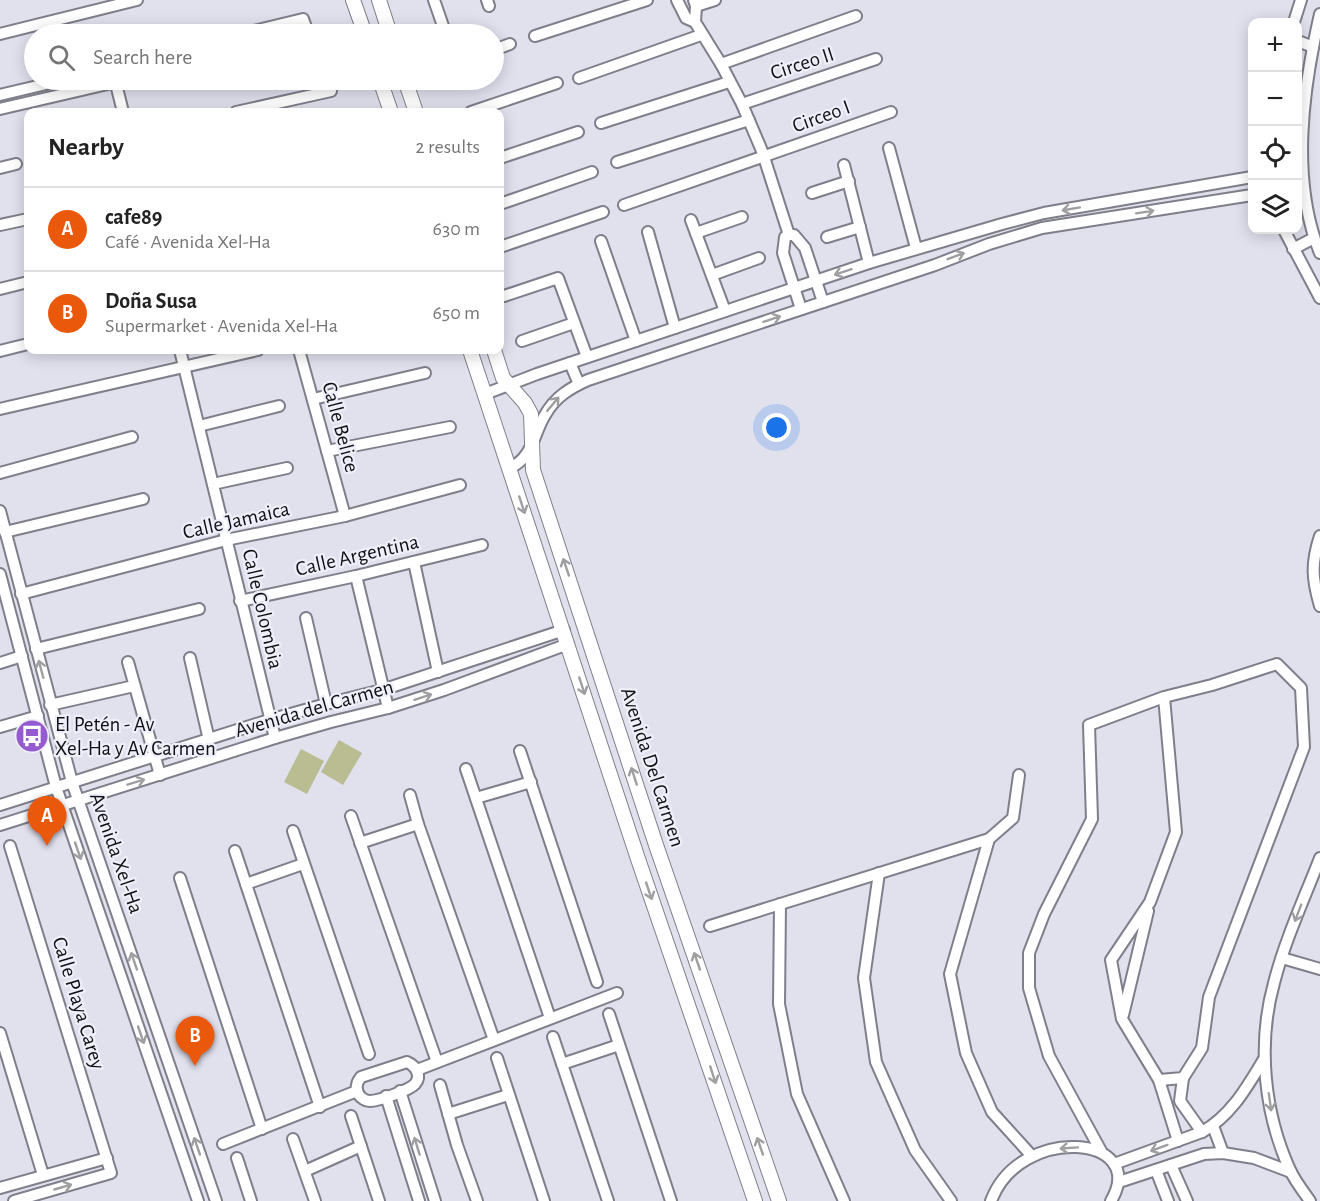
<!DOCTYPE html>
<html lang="en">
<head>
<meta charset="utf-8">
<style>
	body { margin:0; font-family:"Alegreya Sans",sans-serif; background:#f2f2f2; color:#222 }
	.controls { position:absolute; right:18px; top:18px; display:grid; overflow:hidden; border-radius:12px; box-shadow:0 3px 15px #0003 }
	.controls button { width:54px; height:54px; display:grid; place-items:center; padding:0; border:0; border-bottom:2px solid #e0e0e0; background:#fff; color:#222; font:30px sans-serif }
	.you { position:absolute; left:777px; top:428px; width:21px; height:21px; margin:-15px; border:4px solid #fff; border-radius:50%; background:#1a73e8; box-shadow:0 0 0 9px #1a73e833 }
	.badge { display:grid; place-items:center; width:39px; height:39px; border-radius:50%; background:#ea580c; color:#fff; font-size:20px; font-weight:700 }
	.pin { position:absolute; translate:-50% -50px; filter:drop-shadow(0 2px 3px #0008) }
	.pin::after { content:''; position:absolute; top:32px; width:21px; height:18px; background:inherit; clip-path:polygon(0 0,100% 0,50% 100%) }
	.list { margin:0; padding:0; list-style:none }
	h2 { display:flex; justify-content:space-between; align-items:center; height:78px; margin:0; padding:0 24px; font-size:26px }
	h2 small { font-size:20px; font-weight:400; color:#767676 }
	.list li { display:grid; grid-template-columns:39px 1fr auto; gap:18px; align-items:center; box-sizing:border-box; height:84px; padding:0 24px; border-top:2px solid #e0e0e0 }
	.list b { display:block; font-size:22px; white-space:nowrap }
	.list p { margin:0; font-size:20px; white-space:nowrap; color:#767676 }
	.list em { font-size:20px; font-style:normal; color:#767676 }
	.icon { flex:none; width:33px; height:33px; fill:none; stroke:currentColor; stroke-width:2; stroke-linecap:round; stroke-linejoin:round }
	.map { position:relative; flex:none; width:1320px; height:1201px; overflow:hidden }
	.search { position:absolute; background:#fff; box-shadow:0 3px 15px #0003; left:24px; top:24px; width:480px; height:66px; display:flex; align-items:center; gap:15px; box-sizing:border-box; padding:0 21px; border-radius:33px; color:#767676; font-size:22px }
	.panel { position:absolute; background:#fff; box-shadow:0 3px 15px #0003; left:24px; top:108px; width:480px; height:246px; border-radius:12px }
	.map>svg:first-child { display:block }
	.green { fill:#b9bd91 }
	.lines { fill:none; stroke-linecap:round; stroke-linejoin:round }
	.minor-casing { stroke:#7e7f8a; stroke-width:14 }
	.major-casing { stroke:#7e7f8a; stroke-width:16 }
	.minor { stroke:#fff; stroke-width:10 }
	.major { stroke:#fff; stroke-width:14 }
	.oneway { stroke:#9f9fa1 }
	.labels { text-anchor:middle; stroke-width:4.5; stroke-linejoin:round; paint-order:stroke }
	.street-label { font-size:21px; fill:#101014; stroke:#eeeffb }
	.poi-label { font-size:21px; fill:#101014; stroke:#eeeffb; text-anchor:start }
</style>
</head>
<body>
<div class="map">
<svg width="1320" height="1201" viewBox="0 0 1320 1201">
	<rect width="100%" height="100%" fill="#e1e1ee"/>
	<g class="green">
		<path d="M 339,740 L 362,753 L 343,785 L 321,772 Z"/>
		<path d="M 301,749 L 324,761 L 307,794 L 284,782 Z"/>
	</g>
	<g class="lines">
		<defs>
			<g id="minor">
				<path d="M 434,0 L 443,26"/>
				<path d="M 487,0 L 489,6"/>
				<path d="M 677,0 L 686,18 L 695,22"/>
				<path d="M 694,0 L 696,6 L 695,22 L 721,64 L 742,104 L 762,151 L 789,235"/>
				<path d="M 696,6 L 715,0"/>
				<path d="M 1320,14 C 1303,88 1290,180 1320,253"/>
				<path d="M 1294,22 L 1301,0"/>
				<path d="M 0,34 L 137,0"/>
				<path d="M 241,34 L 303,19 L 307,30 L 292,34"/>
				<path d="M 535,36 L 647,0"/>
				<path d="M 1298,41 L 1313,47"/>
				<path d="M 494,50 L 510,44"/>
				<path d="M 721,64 L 856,16"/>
				<path d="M 579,78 L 701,35"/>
				<path d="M 115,80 L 123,112"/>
				<path d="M 0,95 L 63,80"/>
				<path d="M 742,104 L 876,59"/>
				<path d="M 0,109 L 125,80"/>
				<path d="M 236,112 L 331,91"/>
				<path d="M 471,112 L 557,83"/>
				<path d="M 601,123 L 729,82"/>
				<path d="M 889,148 L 916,248"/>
				<path d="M 500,158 L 578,132"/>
				<path d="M 617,162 L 749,120"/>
				<path d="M 844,165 L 869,263"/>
				<path d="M 0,168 L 16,164"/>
				<path d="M 812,193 L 849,181"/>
				<path d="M 500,204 L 592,172"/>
				<path d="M 624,205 L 891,112"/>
				<path d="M 691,220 L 725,311"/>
				<path d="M 0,225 L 28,219"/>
				<path d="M 1284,230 L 1320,298"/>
				<path d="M 648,232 L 675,328"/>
				<path d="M 696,233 L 742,217"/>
				<path d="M 789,235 L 785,237 L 783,253 L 801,309"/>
				<path d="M 789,235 L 794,235 L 805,248 L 823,302"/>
				<path d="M 827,237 L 860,227"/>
				<path d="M 601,241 L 636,341"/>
				<path d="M 500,247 L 603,212"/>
				<path d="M 1293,249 L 1314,238"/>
				<path d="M 712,275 L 759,258"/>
				<path d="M 0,289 L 28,282"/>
				<path d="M 504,296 L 558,278 L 587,357"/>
				<path d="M 522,341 L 574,323"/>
				<path d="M 180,350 L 275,738"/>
				<path d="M 299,350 L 345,516"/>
				<path d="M 0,351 L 28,344"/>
				<path d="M 570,363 L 579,384"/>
				<path d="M 485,394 L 537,374 L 869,263 L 1002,224 L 1044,213 L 1252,177"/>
				<path d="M 313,399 L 425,373"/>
				<path d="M 0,409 L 258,350"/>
				<path d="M 199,426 L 279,406"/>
				<path d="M 327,451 L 450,427"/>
				<path d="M 510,468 C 533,457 533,435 545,415 C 555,397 570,388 588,380 L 935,265 L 989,244 L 1042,228 L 1252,195"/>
				<path d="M 0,473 L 132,437"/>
				<path d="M 213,484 L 287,468"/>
				<path d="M 0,511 L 72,782 L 216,1201"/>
				<path d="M 5,532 L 143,499"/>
				<path d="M 1320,536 C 1311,563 1312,579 1320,606"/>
				<path d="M 414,562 L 438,672"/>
				<path d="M 0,574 L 56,787 L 198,1201"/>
				<path d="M 356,576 L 388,708"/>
				<path d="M 21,594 L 226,540 L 345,516 L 460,485"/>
				<path d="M 240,601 L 356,576 L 482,545"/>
				<path d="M 306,618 L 326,704"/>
				<path d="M 36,649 L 199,609"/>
				<path d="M 190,658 L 209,740"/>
				<path d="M 128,662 L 160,775"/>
				<path d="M 0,663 L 22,656"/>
				<path d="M 50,705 L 134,686"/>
				<path d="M 0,727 L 38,716"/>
				<path d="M 520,751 L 597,982"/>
				<path d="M 466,769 L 550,1018"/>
				<path d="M 1019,775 L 1013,818 L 989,839 L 950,974 L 966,1053 L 992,1112 L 1031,1155"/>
				<path d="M 410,795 L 418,824 L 494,1040"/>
				<path d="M 476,798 L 531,782"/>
				<path d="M 0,805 L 269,720 L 326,704 L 382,690 L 564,630"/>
				<path d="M 351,816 L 437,1062"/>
				<path d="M 0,825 L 275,738 L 331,722 L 388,708 L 444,690 L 568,644"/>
				<path d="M 293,831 L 369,1054"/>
				<path d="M 360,843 L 418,824"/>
				<path d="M 10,846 L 111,1173 L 14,1201"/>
				<path d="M 235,851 L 320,1107"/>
				<path d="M 879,873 L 864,978 L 876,1062 L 915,1150 L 951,1201"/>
				<path d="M 180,878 L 262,1129"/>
				<path d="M 246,884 L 303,864"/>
				<path d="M 780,904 L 779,1004 L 797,1094 L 844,1201"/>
				<path d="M 710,926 L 989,839"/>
				<path d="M 1282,958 L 1320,969"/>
				<path d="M 609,1014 L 671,1201"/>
				<path d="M 1123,1015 L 1148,911"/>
				<path d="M 0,1033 L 43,1175"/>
				<path d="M 553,1037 L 608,1201"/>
				<path d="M 497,1058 L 544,1201"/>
				<path d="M 407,1062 C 416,1066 422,1076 415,1084 C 410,1090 378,1101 370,1101 C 364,1101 358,1096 357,1090 C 356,1084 358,1081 361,1077 Z"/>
				<path d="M 562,1064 L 619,1045"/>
				<path d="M 417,1070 L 617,993"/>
				<path d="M 1183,1078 L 1180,1101 L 1202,1132"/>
				<path d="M 1159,1080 L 1178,1141"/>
				<path d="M 440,1085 L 457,1145 L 477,1201"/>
				<path d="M 400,1091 L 435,1201"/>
				<path d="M 386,1096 L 419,1201"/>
				<path d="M 448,1114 L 508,1095"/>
				<path d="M 351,1116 L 379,1201"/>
				<path d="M 1213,1126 L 1223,1153"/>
				<path d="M 293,1139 L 315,1201"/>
				<path d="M 223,1144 L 357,1091"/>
				<path d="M 1101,1151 L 1049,1056 L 1029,988 L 1029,953 L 1044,914 L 1092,819 L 1089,725 L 1164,697 L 1212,685 L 1277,664 L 1301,688 L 1304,747 L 1209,997 L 1202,1048 L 1183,1078 L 1159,1080 L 1122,1019 L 1111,960 L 1150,902 L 1176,832 L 1164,697"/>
				<path d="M 237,1158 L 251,1201"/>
				<path d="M 1114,1164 L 1202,1132 C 1231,1116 1247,1087 1264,1059"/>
				<path d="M 1171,1165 L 1187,1201"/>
				<path d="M 1156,1170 L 1168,1201"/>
				<path d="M 305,1171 L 361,1146"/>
				<path d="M 1119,1182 L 1204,1154 L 1223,1153 L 1254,1158 L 1291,1172"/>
				<path d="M 0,1188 L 107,1158"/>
				<path d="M 991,1201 C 1020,1123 1150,1135 1111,1201"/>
				<path d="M 1310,1201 C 1303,1191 1295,1181 1290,1170 C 1264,1113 1257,1044 1274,983 C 1285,940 1304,899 1320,858"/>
			</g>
			<g id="major">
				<path d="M 353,0 L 365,34"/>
				<path d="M 379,0 L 390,34"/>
				<path d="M 380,80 L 391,112"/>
				<path d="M 405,80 L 416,112"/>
				<path d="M 470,350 L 638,859 L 755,1201"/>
				<path d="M 494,350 L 503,378 L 525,403 L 531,414 L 533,470 L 656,845 L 779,1201"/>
			</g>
		</defs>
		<use href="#minor" class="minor-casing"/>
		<use href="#major" class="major-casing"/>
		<use href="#minor" class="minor"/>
		<use href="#major" class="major"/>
	</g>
	<defs><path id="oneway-shaft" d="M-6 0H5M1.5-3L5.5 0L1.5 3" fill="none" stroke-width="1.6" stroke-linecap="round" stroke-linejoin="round" transform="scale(1.5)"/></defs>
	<g class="oneway">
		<use href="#oneway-shaft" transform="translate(1071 209) rotate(170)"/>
		<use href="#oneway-shaft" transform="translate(1145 212) rotate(-9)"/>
		<use href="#oneway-shaft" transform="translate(956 256) rotate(-21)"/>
		<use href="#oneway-shaft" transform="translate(843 272) rotate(162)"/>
		<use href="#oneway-shaft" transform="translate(772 319) rotate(-18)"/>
		<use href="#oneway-shaft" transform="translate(553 404) rotate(-50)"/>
		<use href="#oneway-shaft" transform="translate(522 505) rotate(72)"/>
		<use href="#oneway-shaft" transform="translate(566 567) rotate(-109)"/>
		<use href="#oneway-shaft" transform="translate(41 669) rotate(-105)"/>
		<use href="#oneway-shaft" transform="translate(582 686) rotate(72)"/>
		<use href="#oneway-shaft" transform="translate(423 697) rotate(-18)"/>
		<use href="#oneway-shaft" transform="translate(634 776) rotate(-108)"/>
		<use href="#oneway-shaft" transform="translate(136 782) rotate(-17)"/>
		<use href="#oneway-shaft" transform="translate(78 851) rotate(71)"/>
		<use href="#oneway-shaft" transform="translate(649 891) rotate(71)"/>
		<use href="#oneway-shaft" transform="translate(1298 913) rotate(111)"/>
		<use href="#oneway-shaft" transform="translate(134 961) rotate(-109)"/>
		<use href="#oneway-shaft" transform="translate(697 961) rotate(-109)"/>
		<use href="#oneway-shaft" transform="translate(141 1035) rotate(71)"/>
		<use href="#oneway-shaft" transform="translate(713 1075) rotate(72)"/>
		<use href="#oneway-shaft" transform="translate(1270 1102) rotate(82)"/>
		<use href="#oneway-shaft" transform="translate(197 1146) rotate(-109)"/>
		<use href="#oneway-shaft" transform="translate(417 1146) rotate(-107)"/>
		<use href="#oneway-shaft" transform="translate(760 1146) rotate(-109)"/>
		<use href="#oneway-shaft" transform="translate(1069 1148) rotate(176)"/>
		<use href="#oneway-shaft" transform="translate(1159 1148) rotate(160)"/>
		<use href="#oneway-shaft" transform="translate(63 1187) rotate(-16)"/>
	</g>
	<defs>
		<symbol id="bus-disc" viewBox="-11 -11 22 22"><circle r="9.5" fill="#9559d0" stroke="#eeeffb"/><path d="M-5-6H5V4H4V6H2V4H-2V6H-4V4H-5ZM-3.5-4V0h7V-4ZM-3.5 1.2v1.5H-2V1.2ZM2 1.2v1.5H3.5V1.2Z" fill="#fff"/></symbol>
	</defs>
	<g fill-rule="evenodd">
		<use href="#bus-disc" x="13" y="717" width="38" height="38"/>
	</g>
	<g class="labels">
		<g class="street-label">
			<text transform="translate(802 63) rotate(-18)" y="7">Circeo II</text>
			<text transform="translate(821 116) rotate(-20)" y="7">Circeo I</text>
			<text transform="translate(341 427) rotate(75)" y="7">Calle Belice</text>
			<text transform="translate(236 520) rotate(-13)" y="7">Calle Jamaica</text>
			<text transform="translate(357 555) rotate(-13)" y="7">Calle Argentina</text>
			<text transform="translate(263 609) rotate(77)" y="7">Calle Colombia</text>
			<text transform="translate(314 708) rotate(-16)" y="7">Avenida del Carmen</text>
			<text transform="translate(653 767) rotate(72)" y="7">Avenida Del Carmen</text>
			<text transform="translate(117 853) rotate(71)" y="7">Avenida Xel-Ha</text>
			<text transform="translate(79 1003) rotate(73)" y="7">Calle Playa Carey</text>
		</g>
		<g class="poi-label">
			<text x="55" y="731">El Petén - Av<tspan x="55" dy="24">Xel-Ha y Av Carmen</tspan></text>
		</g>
	</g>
</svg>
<div class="controls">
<button>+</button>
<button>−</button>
<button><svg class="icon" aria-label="locate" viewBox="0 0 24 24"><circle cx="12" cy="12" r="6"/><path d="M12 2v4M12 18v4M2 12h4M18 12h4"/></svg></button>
<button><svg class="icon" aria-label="layers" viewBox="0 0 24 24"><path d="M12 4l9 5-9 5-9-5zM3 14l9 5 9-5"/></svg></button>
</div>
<div class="you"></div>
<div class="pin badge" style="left:47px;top:846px">A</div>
<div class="pin badge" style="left:195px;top:1066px">B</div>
<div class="search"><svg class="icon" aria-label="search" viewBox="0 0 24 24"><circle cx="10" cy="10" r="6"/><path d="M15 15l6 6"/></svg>Search here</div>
<section class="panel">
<h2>Nearby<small>2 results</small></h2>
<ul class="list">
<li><span class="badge">A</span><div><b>cafe89</b><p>Café · Avenida Xel-Ha</p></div><em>630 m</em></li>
<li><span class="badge">B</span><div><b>Doña Susa</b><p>Supermarket · Avenida Xel-Ha</p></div><em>650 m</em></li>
</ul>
</section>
</div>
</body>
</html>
